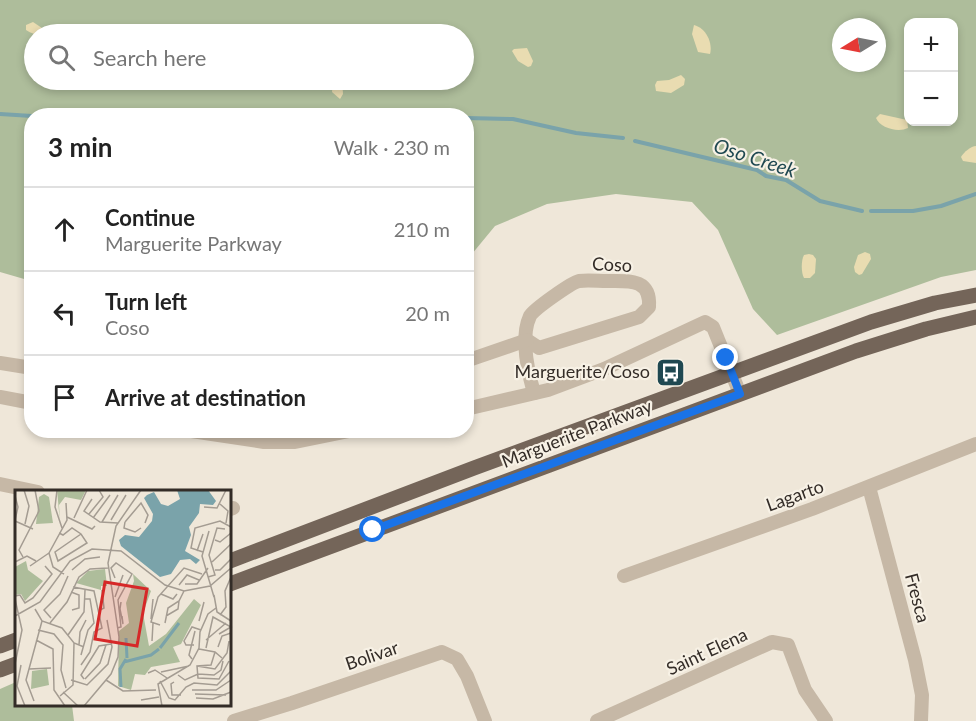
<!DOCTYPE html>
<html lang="en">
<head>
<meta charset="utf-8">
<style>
	body { margin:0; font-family:Lato,sans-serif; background:#f2f2f2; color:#222 }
	.controls { position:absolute; right:18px; top:18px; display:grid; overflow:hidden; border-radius:12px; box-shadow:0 3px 9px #0003 }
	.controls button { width:54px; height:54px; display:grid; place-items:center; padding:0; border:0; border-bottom:2px solid #e0e0e0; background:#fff; color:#222; font:30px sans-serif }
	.compass { position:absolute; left:832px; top:18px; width:54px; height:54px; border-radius:50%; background:#fff; box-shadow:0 3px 9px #0003; rotate:260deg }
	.stop { position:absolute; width:18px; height:18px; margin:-14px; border:4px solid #1a73e8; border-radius:50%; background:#fff }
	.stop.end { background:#1a73e8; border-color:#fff; box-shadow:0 2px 6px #0008 }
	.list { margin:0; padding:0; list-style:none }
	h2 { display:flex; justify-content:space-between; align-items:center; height:78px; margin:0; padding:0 24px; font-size:26px }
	h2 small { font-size:20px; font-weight:400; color:#767676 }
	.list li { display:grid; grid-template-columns:39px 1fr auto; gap:18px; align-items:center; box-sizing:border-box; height:84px; padding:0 24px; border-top:2px solid #e0e0e0 }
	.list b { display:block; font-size:22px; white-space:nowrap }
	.list p { margin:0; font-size:20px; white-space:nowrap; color:#767676 }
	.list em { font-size:20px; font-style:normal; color:#767676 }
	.icon { flex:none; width:33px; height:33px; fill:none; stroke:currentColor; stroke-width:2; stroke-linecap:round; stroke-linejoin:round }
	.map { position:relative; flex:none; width:976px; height:721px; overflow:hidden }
	.search { position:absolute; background:#fff; box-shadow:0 3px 9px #0003; left:24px; top:24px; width:450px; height:66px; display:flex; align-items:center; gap:15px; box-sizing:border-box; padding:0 21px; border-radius:33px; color:#767676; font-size:22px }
	.panel { position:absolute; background:#fff; box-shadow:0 3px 9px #0003; left:24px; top:108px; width:450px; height:330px; border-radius:24px }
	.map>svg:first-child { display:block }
	.green { fill:#aebd9b; fill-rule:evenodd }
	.sand { fill:#e9dcb1 }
	.water { fill:#7aa3aa }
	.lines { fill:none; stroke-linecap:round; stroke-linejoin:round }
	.stream { stroke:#7aa3aa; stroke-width:4 }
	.street { stroke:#c6b8a6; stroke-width:14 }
	.primary { stroke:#746559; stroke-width:15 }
	.route { stroke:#1a73e8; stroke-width:8 }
	.labels { text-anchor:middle; stroke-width:4.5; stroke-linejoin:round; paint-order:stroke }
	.street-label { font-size:18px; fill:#332c27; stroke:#f7f1e5 }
	.poi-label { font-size:18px; fill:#332c27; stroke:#f7f1e5; text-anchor:end }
	.water-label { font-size:20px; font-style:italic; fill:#1f4851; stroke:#f7f1e5 }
	.inset-river { fill:none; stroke:#7aa3aa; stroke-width:3 }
	.inset-road { fill:none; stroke:#a49c92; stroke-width:1.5 }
	.view { fill:#d62828; fill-opacity:0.15; stroke:#d62828; stroke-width:3 }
	.inset-edge { fill:none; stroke:#332c27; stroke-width:3 }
</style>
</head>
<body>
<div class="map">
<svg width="976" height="721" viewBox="0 0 976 721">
	<rect width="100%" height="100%" fill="#efe7d9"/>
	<g class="green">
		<path d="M 0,0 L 976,0 L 976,270 L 941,277 L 777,335 L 753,309 L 718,230 L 692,202 L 616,194 L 547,204 L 495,226 L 467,260 L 466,116 L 32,116 L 31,281 L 0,272 ZM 908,22 L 954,22 L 954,122 L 908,122 ZM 841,27 L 877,27 L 877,63 L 841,63 ZM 34,34 L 464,34 L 464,80 L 34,80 Z"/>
		<path d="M 16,682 L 16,704 L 72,705 L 74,721 L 0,721 L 0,689 Z"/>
	</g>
	<g class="sand">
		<path d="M 33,22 L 45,30 L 51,32 L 52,34 C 43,35 34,36 26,30 L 26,25 Z"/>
		<path d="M 694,25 C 706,28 713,43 710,54 L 698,52 L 692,34 Z"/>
		<path d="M 527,48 L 533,61 L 531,66 L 528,67 L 518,61 L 512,51 L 514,49 Z"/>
		<path d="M 681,75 L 685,79 L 684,85 L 671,93 L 656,91 L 655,85 L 657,81 L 669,80 Z"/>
		<path d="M 333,80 L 342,80 L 343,94 L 340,99 L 332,92 Z"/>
		<path d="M 880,114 L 907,120 L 908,128 C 898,133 880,128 876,118 Z"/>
		<path d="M 976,146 L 976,163 L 963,161 L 961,157 C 964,152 971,146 976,146 Z"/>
		<path d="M 865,252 L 870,254 L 871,259 L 862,274 L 859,275 L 855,272 L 854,267 L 858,255 Z"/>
		<path d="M 809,254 L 813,255 L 816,259 L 815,273 L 810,278 L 804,278 C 801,273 801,260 804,255 Z"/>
	</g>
	<path class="water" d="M 390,109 L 401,110 L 410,115 L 425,110 L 427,115 L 374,115 Z"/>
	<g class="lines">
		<g class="stream">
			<path d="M 0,114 L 32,116"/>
			<path d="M 466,118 L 513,119 L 576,133 L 623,138"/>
			<path d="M 635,141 L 757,170 L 766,176 L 786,180 L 820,201 L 862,211"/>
			<path d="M 871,211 L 913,211 L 941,206 L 976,194"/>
		</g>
		<g class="street">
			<path d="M 527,340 L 539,348 L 639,317 L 649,307 C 651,278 628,281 607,281 C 598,281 587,280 579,281 C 571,283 534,309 530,316 C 520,337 528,372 534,393"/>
			<path d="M 466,361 L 527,340"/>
			<path d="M 0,363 L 32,368"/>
			<path d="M 0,397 L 32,403"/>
			<path d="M 466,409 L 548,390 L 604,369 L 705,322 L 713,327 L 740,394"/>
			<path d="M 185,430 L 264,442 L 295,442 L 354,430"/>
			<path d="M 0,484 L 38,492"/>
			<path d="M 869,487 L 915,660 L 922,695 L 921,721"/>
			<path d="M 230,509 L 233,508"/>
			<path d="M 624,576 L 812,509 L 976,444"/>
			<path d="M 234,721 L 292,703 L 442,652 L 457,659 L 467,676 L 485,721"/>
			<path d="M 597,721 L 772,642 L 788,645 L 805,690 L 826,721"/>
		</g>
		<g class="primary">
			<path d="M 230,561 L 474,468 L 871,322 L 935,303 L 976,295"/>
			<path d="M 230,584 L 856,351 L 926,329 L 976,317"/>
			<path d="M 0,646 L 16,640"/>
			<path d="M 0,670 L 16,664"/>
		</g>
	</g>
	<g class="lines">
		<path class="route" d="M 373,530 L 740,394 L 726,358"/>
	</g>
	<defs>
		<symbol id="bus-square" viewBox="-11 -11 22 22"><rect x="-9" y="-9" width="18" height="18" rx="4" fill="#1f4851" stroke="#f7f1e5"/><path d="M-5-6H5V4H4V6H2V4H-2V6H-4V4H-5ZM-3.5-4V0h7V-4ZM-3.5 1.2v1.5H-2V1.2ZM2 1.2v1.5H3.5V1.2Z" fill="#fff"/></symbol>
	</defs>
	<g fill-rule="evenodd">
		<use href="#bus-square" x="654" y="356" width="33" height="33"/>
	</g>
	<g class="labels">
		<g class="street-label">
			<text transform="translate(612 265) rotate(3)" y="6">Coso</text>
			<text transform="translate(577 434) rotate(-21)" y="6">Marguerite Parkway</text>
			<text transform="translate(795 496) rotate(-20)" y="6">Lagarto</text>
			<text transform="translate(917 598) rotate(75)" y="6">Fresca</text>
			<text transform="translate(707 652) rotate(-25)" y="6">Saint Elena</text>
			<text transform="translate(372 656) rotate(-19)" y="6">Bolivar</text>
		</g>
		<g class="poi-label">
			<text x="650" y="378">Marguerite/Coso</text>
		</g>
		<g class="water-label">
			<text transform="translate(755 158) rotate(18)" y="7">Oso Creek</text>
		</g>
	</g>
	<g transform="translate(15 490)">
		<rect width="216" height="216" fill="#efe7d9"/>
		<path d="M 42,0 L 71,0 L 66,10 L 50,7 L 44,15 L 45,32 ZM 29,4 L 34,7 L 38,33 L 21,34 L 24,7 ZM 11,71 L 13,80 L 28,91 L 10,111 L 6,104 L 0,105 L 0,77 ZM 90,79 L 92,96 L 86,96 L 86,100 L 61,93 L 73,81 ZM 118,84 L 136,101 L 128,123 L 134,156 L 151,144 L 179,109 L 186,115 L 166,154 L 158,157 L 165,172 L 136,177 L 130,185 L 120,184 L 116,200 L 103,196 L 104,141 L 114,133 L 111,113 L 119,91 ZM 32,179 L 34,195 L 16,199 L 17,181 Z" fill="#aebd9b"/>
		<path d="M 162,0 L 193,0 L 201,11 L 198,15 L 185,14 L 184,23 L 174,37 L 176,45 L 170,61 L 185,70 L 181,74 L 175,69 L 165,70 L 156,84 L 145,87 L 106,56 L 104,50 L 110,45 L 124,47 L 137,31 L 138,24 L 129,8 L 132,5 L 139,2 L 146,14 L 153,16 L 165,9 Z" fill="#7aa3aa"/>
		<path class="inset-river" d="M 111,148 L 112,168M 145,158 L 164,133M 109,172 L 136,165 L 144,159M 106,197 L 105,179 L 111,169"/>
		<path class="inset-road" d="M 9,0 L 14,16 L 10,34M 42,0 L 40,17 L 47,38M 0,6 L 3,17 L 0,30M 77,9 L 69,21 L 85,32 L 103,33M 205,14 L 213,21 L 211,33M 189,17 L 202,18 L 211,0M 74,24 L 88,7 L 84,0M 52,27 L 77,39 L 80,36M 59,28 L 72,0M 78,28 L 95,5M 96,30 L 111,5M 0,31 L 18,39M 87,32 L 103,5M 110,32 L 126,13 L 133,25 L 130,33M 110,32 L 109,38 L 120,42 L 126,38M 194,41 L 187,66 L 199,107M 44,43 L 48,45 L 57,38 L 66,44 L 72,53 L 43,71 L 40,62 L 66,44M 200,50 L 205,52 L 216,43M 182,61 L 188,44M 188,62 L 176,58 L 180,38 L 205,31 L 216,37M 8,67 L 4,60 L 24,21 L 20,0M 0,72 L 12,66 L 21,71M 197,72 L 216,54M 15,76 L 34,63M 57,80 L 70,69 L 85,67M 200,80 L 205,80 L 216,69M 49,84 L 38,77 L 34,63 L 52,30 L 51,13M 193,87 L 200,85 L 194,65 L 202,38 L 210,39M 100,88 L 96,78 L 101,73 L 117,84 L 103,110 L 106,137 L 102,138M 170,94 L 182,94 L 193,78M 164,95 L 172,85 L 184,90M 58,97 L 79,101 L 87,138 L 79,142 L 75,162 L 66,175M 56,102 L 64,105 L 64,118 L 57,120M 146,104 L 158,109 L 162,104M 199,105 L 202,122 L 216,131M 0,106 L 5,105 L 10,113 L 18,108 L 37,84 L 30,76M 100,107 L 108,85M 0,109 L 7,140 L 0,174M 106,112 L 105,119 L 108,134 L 107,126M 20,119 L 27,131 L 47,138 L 59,153 L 69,157M 83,121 L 89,118 L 87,100M 205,125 L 211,117 L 210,101 L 216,87M 0,126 L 25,112 L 55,71 L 77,59 L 106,61 L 150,95 L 169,101 L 195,96 L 216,78M 151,126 L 163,119 L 164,111M 36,128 L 29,120 L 45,104 L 53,86M 136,129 L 138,109M 184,131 L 189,112M 35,133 L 52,112 L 64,87 L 75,79 L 93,78M 150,133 L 153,118 L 164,111 L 169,101M 145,135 L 136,132 L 143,107 L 169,78 L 187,84M 23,140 L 39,144 L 48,155 L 46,180 L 51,198M 53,145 L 69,122 L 70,100M 21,150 L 38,159 L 39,200 L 50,216M 191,150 L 211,133M 137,151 L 138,133M 64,155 L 65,142 L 71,130M 179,155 L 171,155 L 169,151 L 177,137 L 186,140M 203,157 L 207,146 L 216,143M 191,158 L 198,127 L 216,137 L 204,144M 184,159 L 200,162 L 207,168M 200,162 L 196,175 L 182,176 L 183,188 L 204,189 L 214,171M 66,165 L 73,140 L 79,133 L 75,109 L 70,109M 177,169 L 174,165 L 180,141M 6,175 L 2,196 L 10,216M 182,176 L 200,179 L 212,163 L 214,151M 14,179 L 36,178M 146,182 L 174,176M 133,183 L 140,180 L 152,188M 163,185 L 170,190 L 183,184 L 199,185 L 206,180 L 208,171M 69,189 L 66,185 L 84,156 L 96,154M 70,189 L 85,173 L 91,155M 56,190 L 72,195 L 93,174 L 97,157 L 92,130M 91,190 L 108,201 L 141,200M 145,191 L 154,208 L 160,210 L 171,197 L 179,193 L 202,195 L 216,181M 159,192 L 156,194 L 157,205 L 166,205M 177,200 L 201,200 L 216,190M 48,202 L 63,216M 180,204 L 211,205M 45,206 L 58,195 L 59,153M 181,208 L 198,209 L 216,202M 126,210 L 144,207M 19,211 L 11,190 L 27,131M 69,216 L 96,184 L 103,167 L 104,147 L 93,73 L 101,36 L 126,0M 147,216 L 143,194 L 175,175 L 184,158 L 185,142 L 193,124 L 201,118"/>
		<path class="view" d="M 90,92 L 132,99 L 122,156 L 80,149 Z"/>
		<rect width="216" height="216" class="inset-edge"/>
	</g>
</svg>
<div class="controls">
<button>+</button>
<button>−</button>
</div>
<svg class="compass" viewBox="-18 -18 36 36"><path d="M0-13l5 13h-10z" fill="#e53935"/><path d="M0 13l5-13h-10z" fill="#767676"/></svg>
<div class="stop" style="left:373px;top:530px"></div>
<div class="stop end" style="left:726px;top:358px"></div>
<div class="search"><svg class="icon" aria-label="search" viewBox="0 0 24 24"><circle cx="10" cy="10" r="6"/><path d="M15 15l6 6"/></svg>Search here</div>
<section class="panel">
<h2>3 min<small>Walk · 230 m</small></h2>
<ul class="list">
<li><svg class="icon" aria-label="ahead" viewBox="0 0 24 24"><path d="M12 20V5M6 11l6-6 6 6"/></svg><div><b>Continue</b><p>Marguerite Parkway</p></div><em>210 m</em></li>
<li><svg class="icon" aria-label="left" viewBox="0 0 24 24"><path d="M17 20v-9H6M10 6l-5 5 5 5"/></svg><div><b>Turn left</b><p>Coso</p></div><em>20 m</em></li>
<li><svg class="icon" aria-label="arrive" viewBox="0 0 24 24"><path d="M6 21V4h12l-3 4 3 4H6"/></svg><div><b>Arrive at destination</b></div></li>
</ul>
</section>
</div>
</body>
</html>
